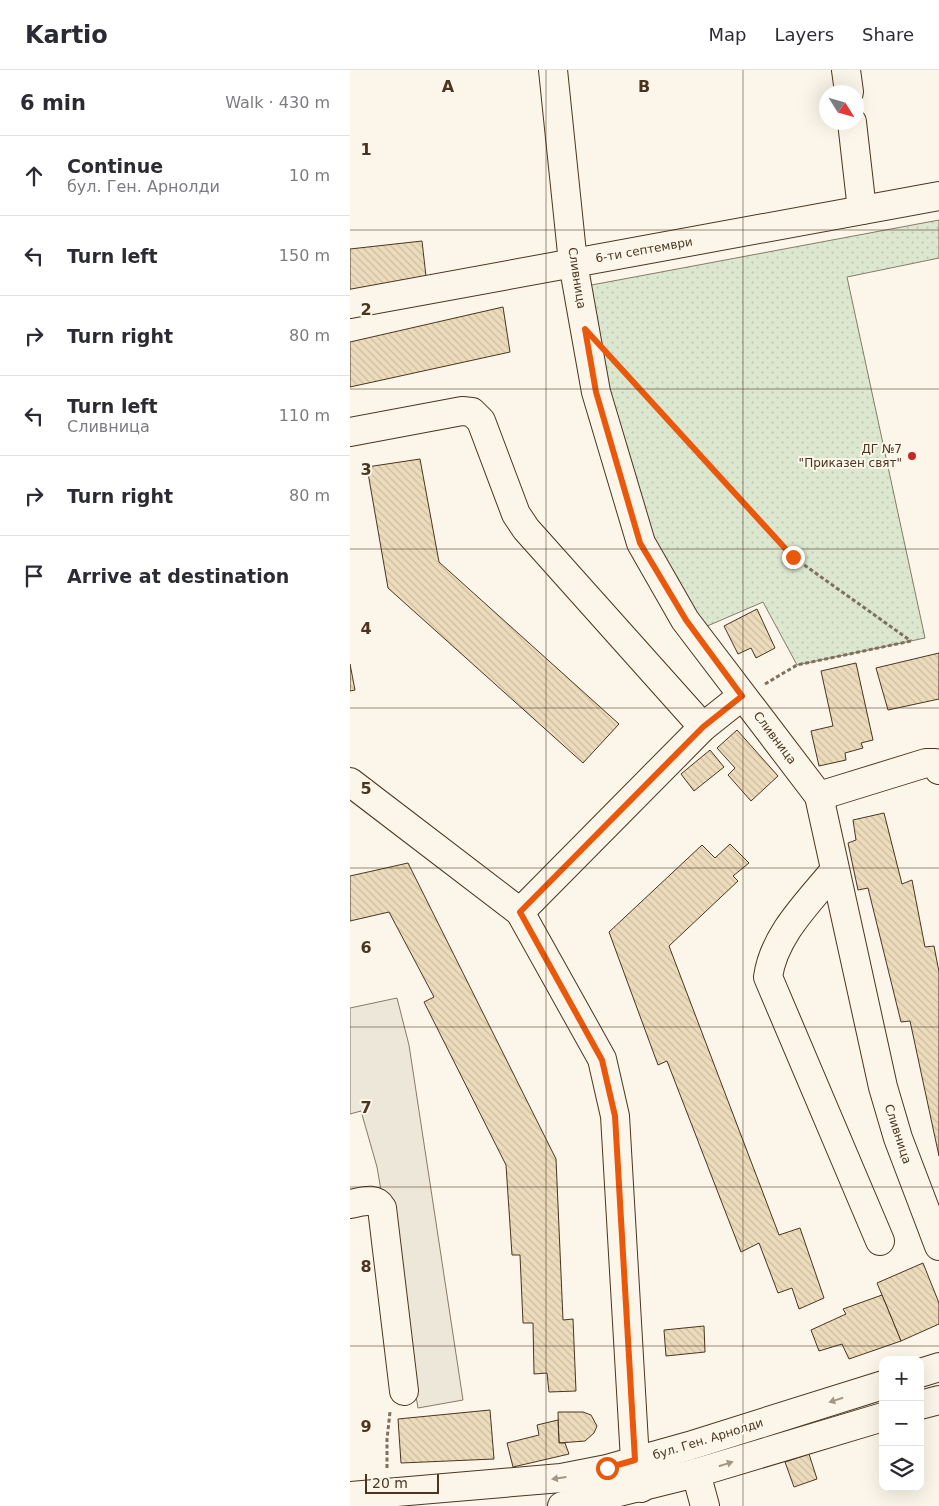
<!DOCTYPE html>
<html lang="en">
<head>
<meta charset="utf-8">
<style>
	body { margin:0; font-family:"DejaVu Sans",sans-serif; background:#f2f2f3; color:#2b2b33 }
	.controls { position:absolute; right:15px; bottom:15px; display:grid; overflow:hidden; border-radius:10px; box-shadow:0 5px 20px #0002 }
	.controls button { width:45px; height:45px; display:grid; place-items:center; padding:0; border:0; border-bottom:1px solid #e1e1e2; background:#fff; color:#2b2b33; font:25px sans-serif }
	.compass { position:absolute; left:469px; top:15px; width:45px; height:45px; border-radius:50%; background:#fff; box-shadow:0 5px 20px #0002; rotate:127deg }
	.scale { position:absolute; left:15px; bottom:12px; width:74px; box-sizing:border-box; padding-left:5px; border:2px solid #4a3520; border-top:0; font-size:14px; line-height:18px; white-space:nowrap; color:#4a3520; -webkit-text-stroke:4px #fbf6e9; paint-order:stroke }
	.stop { position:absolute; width:15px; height:15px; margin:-11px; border:4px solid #ea580c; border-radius:50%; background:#fff }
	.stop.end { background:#ea580c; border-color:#fff; box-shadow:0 1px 5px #0008 }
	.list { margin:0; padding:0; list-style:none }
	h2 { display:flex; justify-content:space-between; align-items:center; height:65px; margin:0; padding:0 20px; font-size:21px }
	h2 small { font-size:16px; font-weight:400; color:#7c7c81 }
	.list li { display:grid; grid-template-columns:32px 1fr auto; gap:15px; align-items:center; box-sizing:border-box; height:80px; padding:0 20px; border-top:1px solid #e1e1e2 }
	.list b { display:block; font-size:19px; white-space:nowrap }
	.list p { margin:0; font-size:16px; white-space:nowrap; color:#7c7c81 }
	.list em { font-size:16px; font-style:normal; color:#7c7c81 }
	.icon { flex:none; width:28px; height:28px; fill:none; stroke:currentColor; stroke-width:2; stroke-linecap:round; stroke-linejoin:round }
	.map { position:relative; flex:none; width:589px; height:1436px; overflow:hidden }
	header { display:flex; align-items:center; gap:30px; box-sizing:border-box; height:70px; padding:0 25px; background:#fff; border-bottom:1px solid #e1e1e2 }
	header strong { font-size:24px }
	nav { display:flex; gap:28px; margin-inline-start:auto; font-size:18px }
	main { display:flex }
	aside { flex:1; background:#fff }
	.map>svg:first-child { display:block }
	.grass { fill:url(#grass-dots); stroke:#887966 }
	.parking { fill:#ede7d9; stroke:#887966 }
	.building { fill:url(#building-back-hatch); stroke:#4a3520 }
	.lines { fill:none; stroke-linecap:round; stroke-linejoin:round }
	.minor-casing { stroke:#4a3520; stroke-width:30 }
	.path { stroke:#7f6f5c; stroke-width:3; stroke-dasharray:4 2.5; stroke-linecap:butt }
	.minor { stroke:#fbf6e9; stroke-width:28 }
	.oneway { fill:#a29684 }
	.route { stroke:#ea580c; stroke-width:6 }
	.grid { fill:none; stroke:#4a3520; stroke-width:1; stroke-opacity:0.55 }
	.poi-dot { fill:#c62828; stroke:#fbf6e9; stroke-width:2 }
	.labels { text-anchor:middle; stroke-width:4; stroke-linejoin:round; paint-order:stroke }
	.street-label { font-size:12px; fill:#4a3520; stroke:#fbf6e9 }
	.poi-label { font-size:12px; fill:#4a3520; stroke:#fbf6e9; text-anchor:end }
	.grid-label { font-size:16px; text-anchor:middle; font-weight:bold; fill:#4a3520; stroke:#fbf6e9; stroke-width:4; stroke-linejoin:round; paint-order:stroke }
</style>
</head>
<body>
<header>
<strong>Kartio</strong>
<nav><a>Map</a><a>Layers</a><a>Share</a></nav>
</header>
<main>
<aside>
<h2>6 min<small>Walk · 430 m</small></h2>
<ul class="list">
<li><svg class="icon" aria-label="ahead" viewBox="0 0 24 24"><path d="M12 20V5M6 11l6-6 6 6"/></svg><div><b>Continue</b><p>бул. Ген. Арнолди</p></div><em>10 m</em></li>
<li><svg class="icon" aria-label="left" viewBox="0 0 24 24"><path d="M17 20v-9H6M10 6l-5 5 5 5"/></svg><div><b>Turn left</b></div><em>150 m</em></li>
<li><svg class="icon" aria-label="right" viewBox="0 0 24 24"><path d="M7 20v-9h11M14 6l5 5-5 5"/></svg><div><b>Turn right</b></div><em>80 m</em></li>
<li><svg class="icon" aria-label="left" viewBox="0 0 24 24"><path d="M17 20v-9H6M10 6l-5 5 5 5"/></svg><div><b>Turn left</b><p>Сливница</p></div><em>110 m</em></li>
<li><svg class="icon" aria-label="right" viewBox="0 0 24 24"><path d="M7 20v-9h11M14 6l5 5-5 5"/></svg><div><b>Turn right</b></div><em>80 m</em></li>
<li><svg class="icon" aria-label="arrive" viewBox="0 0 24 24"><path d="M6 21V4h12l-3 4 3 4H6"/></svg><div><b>Arrive at destination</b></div></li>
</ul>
</aside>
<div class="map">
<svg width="589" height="1436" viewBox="0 0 589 1436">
	<defs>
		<pattern id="grass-dots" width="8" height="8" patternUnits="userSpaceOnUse" patternTransform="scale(1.25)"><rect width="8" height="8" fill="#dce7d0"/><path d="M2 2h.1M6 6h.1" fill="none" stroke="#bec7b2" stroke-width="1.8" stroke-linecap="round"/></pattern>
		<pattern id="building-back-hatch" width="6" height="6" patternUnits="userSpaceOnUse" patternTransform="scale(1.25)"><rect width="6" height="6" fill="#ecdcbc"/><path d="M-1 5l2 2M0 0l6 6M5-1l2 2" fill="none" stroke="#ccbda1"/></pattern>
	</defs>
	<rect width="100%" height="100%" fill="#fbf6e9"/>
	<path class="grass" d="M 589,150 L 589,188 L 497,207 L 575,568 L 447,595 L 413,532 L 348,560 L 294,479 L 231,217 Z"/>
	<path class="parking" d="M 47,928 L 59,975 L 113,1330 L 68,1338 L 27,1097 L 11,1041 L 0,1044 L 0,938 Z"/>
	<g class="building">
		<path d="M 72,171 L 77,215 L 0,224 L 0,179 Z"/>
		<path d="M 153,237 L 160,282 L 0,317 L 0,272 Z"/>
		<path d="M 70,389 L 89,492 L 269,654 L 233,693 L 38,518 L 17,397 Z"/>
		<path d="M 407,539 L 425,578 L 406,588 L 401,578 L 388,584 L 374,556 Z"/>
		<path d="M 589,583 L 589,629 L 538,640 L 526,598 Z"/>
		<path d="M 506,593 L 523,670 L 511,673 L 513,678 L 495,683 L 496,690 L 469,696 L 461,661 L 483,656 L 471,601 Z"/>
		<path d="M 0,594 L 5,620 L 0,621 Z"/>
		<path d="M 387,660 L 428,706 L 401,731 L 378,705 L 385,698 L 367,678 Z"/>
		<path d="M 360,680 L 374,697 L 344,721 L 331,704 Z"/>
		<path d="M 534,743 L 552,814 L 562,810 L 575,877 L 584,876 L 589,902 L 589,1086 L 560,951 L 551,952 L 518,818 L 508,820 L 498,773 L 506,770 L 503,750 Z"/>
		<path d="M 380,774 L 399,793 L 383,806 L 388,811 L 319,876 L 429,1165 L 450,1158 L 474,1228 L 449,1239 L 442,1218 L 428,1223 L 409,1173 L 391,1182 L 317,991 L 308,995 L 259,862 L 352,775 L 365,788 Z"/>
		<path d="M 58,793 L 206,1089 L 213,1250 L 223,1249 L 226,1321 L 199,1322 L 197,1303 L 184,1304 L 183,1253 L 173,1253 L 170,1185 L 162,1185 L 156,1095 L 74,932 L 84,927 L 39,842 L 0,851 L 0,806 Z"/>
		<path d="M 573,1193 L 589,1233 L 589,1254 L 551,1271 L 527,1213 Z"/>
		<path d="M 532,1225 L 551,1271 L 499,1289 L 492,1274 L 469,1281 L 461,1260 L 496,1244 L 493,1239 Z"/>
		<path d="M 354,1256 L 355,1282 L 316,1286 L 314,1260 Z"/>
		<path d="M 140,1340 L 144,1389 L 51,1393 L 48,1349 Z"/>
		<path d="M 208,1342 L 233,1342 L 241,1345 L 247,1356 L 244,1363 L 235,1371 L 209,1373 Z"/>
		<path d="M 208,1350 L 209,1373 L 215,1373 L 219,1384 L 163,1397 L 157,1373 L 189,1365 L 187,1355 Z"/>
		<path d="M 459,1384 L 467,1409 L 444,1417 L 435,1392 Z"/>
	</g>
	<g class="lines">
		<defs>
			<g id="minor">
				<path d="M 203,0 L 223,193 L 246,322 L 291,473 L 335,550 L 469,726 L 533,1017 L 548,1068 L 589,1176"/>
				<path d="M 496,0 L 499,22"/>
				<path d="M 502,52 L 512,140"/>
				<path d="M 0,234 L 589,126"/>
				<path d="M 0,362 L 112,341 L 122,342 L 131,351 L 166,444 L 176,459 L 353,657"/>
				<path d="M 0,712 L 170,842 L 252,989 L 265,1046 L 285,1390 L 291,1418"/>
				<path d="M 469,726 L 576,693 L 585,693 L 589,700"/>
				<path d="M 484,801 C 458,833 424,865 418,907 L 530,1171"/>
				<path d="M 170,842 L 353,657 L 392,626"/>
				<path d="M 0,1134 C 12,1132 25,1126 32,1138 L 54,1321"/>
				<path d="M 570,1303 L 589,1297"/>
				<path d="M 570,1335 L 589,1330"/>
				<path d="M 346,1403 L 355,1436"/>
				<path d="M 0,1426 L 211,1408 L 257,1399 L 339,1376 L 533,1315"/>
				<path d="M 212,1436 L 346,1403 L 533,1347"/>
			</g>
		</defs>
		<use href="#minor" class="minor-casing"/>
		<g class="path">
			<path d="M 269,295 L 443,487 L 561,571"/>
			<path d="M 415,614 L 447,595 L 561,571"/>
			<path d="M 37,1398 L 37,1369 L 40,1342"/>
		</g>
		<use href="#minor" class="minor"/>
	</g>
	<defs><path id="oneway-solid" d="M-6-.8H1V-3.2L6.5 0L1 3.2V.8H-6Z" transform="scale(1.25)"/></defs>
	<g class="oneway">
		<use href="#oneway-solid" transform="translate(486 1330) rotate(162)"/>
		<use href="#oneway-solid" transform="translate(376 1394) rotate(-17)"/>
		<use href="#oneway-solid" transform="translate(209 1408) rotate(172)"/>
	</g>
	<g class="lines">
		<path class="route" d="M 257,1398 L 285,1390 L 265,1046 L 252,990 L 170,842 L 353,657 L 392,626 L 336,550 L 290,473 L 246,322 L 235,259 L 443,487"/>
	</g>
	<path class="grid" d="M 196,0 L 196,1436M 393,0 L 393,1436M 0,160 L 589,160M 0,319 L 589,319M 0,479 L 589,479M 0,638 L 589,638M 0,798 L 589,798M 0,957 L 589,957M 0,1117 L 589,1117M 0,1276 L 589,1276"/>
	<circle class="poi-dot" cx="562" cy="386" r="5"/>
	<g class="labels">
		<g class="street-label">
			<text transform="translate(294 180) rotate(-10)" y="4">6-ти септември</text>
			<text transform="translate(227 208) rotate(81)" y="4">Сливница</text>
			<text transform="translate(425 668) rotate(53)" y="4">Сливница</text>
			<text transform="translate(548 1064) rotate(72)" y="4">Сливница</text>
			<text transform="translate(358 1369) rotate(-17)" y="4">бул. Ген. Арнолди</text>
		</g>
		<g class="poi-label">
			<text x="552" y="383">ДГ №7<tspan x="552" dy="14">"Приказен свят"</tspan></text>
		</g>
	</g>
	<g class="grid-label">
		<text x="98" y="22">A</text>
		<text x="294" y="22">B</text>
		<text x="16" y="85">1</text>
		<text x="16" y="245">2</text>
		<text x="16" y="405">3</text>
		<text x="16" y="564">4</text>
		<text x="16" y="724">5</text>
		<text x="16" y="883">6</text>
		<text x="16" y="1043">7</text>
		<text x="16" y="1202">8</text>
		<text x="16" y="1362">9</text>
	</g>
</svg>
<div class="controls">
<button>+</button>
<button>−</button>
<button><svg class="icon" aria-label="layers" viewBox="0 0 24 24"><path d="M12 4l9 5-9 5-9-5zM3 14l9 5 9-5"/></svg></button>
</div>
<svg class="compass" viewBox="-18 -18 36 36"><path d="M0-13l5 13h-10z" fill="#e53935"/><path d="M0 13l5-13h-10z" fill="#7c7c81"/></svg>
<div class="scale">20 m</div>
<div class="stop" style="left:257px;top:1398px"></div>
<div class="stop end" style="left:443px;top:487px"></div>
</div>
</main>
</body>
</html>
